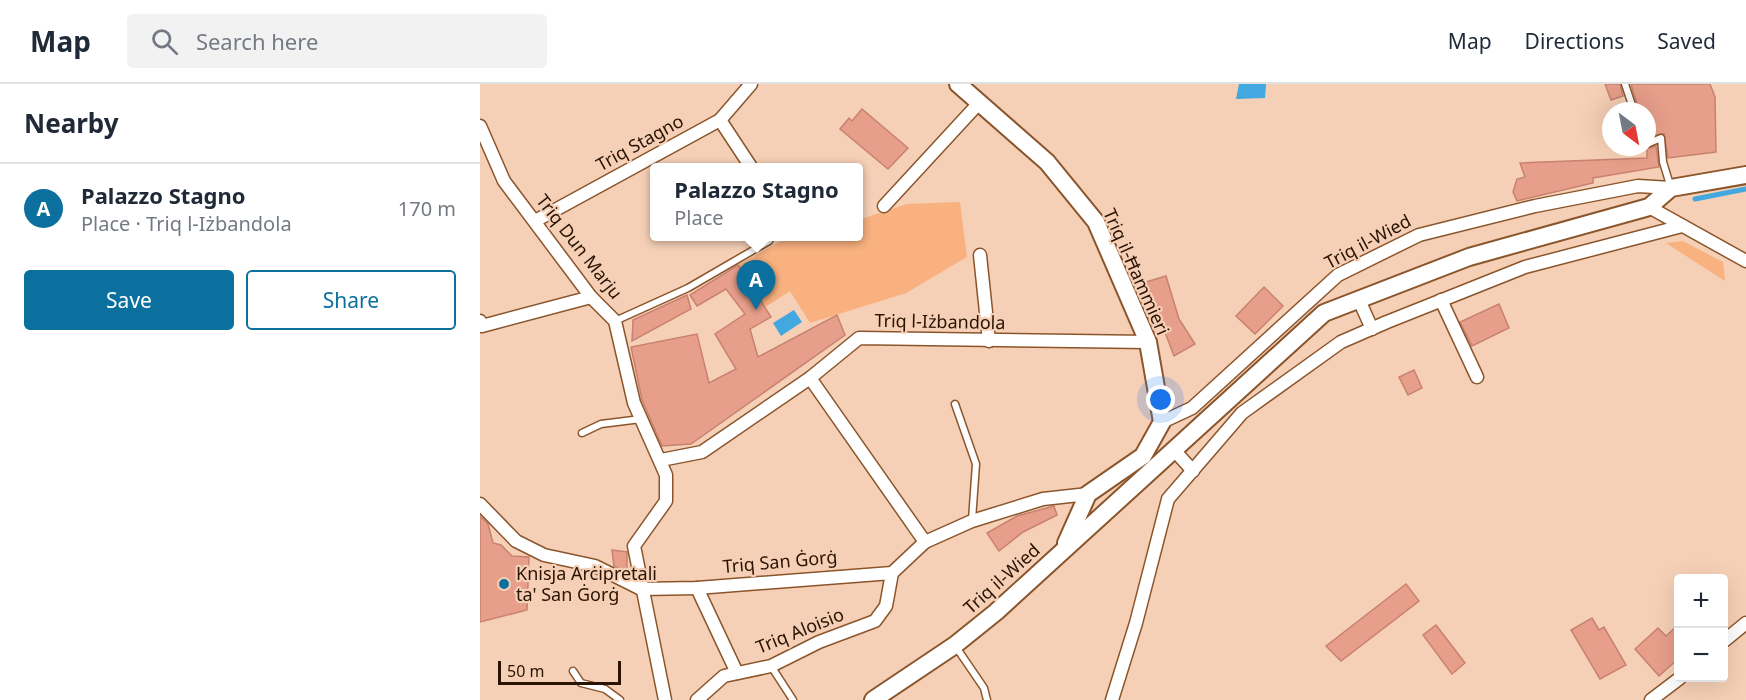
<!DOCTYPE html>
<html lang="en">
<head>
<meta charset="utf-8">
<style>
	body { margin:0; font-family:"Noto Sans",sans-serif; background:#f2f2f3; color:#1f2937 }
	.controls { position:absolute; right:18px; bottom:18px; display:grid; overflow:hidden; border-radius:6px; box-shadow:0 6px 24px #0002 }
	.controls button { width:54px; height:54px; display:grid; place-items:center; padding:0; border:0; border-bottom:2px solid #e0e1e3; background:#fff; color:#1f2937; font:30px sans-serif }
	.compass { position:absolute; left:1122px; top:18px; width:54px; height:54px; border-radius:50%; background:#fff; box-shadow:0 6px 24px #0002; rotate:148deg }
	.scale { position:absolute; left:18px; bottom:15px; width:123px; box-sizing:border-box; padding-left:6px; border:3px solid #291303; border-top:0; font-size:16px; line-height:21px; white-space:nowrap; color:#291303; -webkit-text-stroke:4px #f6d0b6; paint-order:stroke }
	.you { position:absolute; left:681px; top:316px; width:21px; height:21px; margin:-15px; border:4px solid #fff; border-radius:50%; background:#1a73e8; box-shadow:0 0 0 9px #1a73e833 }
	.badge { display:grid; place-items:center; width:39px; height:39px; border-radius:50%; background:#0b709d; color:#fff; font-size:20px; font-weight:700 }
	.pin { position:absolute; translate:-50% -50px; filter:drop-shadow(0 2px 3px #0008) }
	.pin::after { content:''; position:absolute; top:32px; width:21px; height:18px; background:inherit; clip-path:polygon(0 0,100% 0,50% 100%) }
	.popup { position:absolute; left:170px; top:79px; width:213px; height:78px; box-sizing:border-box; display:grid; place-content:center; border-radius:6px; background:#fff; filter:drop-shadow(0 2px 4px #0005); font-size:20px; white-space:nowrap; color:#747a83 }
	.popup b { font-size:22px; color:#1f2937 }
	.popup::after { content:''; position:absolute; left:50%; top:100%; margin-left:-12px; border:12px solid transparent; border-top-color:#fff }
	.list { margin:0; padding:0; list-style:none }
	h2 { display:flex; justify-content:space-between; align-items:center; height:78px; margin:0; padding:0 24px; font-size:26px }
	h2 small { font-size:20px; font-weight:400; color:#747a83 }
	.list li { display:grid; grid-template-columns:39px 1fr auto; gap:18px; align-items:center; box-sizing:border-box; height:90px; padding:0 24px; border-top:2px solid #e0e1e3 }
	.list b { display:block; font-size:22px; white-space:nowrap }
	.list p { margin:0; font-size:20px; white-space:nowrap; color:#747a83 }
	.list em { font-size:20px; font-style:normal; color:#747a83 }
	.actions { display:flex; gap:12px; padding:18px 24px }
	.actions a { flex:1; padding:14px 0; border:2px solid #0b709d; border-radius:6px; text-align:center; font-size:21px; color:#0b709d }
	.actions .main { background:#0b709d; color:#fff }
	.icon { flex:none; width:33px; height:33px; fill:none; stroke:currentColor; stroke-width:2; stroke-linecap:round; stroke-linejoin:round }
	.map { position:relative; flex:none; width:1266px; height:616px; overflow:hidden }
	header { display:flex; align-items:center; gap:36px; box-sizing:border-box; height:84px; padding:0 30px; background:#fff; border-bottom:2px solid #e0e1e3 }
	header strong { font-size:28px }
	nav { display:flex; gap:33px; margin-inline-start:auto; font-size:21px }
	.search { width:420px; height:54px; background:#f2f2f3; display:flex; align-items:center; gap:15px; box-sizing:border-box; padding:0 21px; border-radius:6px; color:#747a83; font-size:22px }
	main { display:flex }
	aside { flex:1; background:#fff }
	.map>svg:first-child { display:block }
	.green { fill:#f8b17f }
	.water { fill:#42a8df }
	.lines { fill:none; stroke-linecap:round; stroke-linejoin:round }
	.stream { stroke:#42a8df; stroke-width:5 }
	.building { fill:#e79e8a; stroke:#c8826f; stroke-width:1.5 }
	.service-casing { stroke:#8b552b; stroke-width:9 }
	.minor-casing { stroke:#8b552b; stroke-width:15 }
	.tertiary-casing { stroke:#8b552b; stroke-width:20 }
	.service { stroke:#fff; stroke-width:6 }
	.minor { stroke:#fff; stroke-width:12 }
	.tertiary { stroke:#fff; stroke-width:16 }
	.poi-dot { fill:#0b709d; stroke:#f6d0b6; stroke-width:2 }
	.labels { text-anchor:middle; stroke-width:4.5; stroke-linejoin:round; paint-order:stroke }
	.street-label { font-size:18px; fill:#291303; stroke:#f6d0b6 }
	.poi-label { font-size:18px; fill:#291303; stroke:#f6d0b6; text-anchor:start }
</style>
</head>
<body>
<header>
<strong>Map</strong>
<div class="search"><svg class="icon" aria-label="search" viewBox="0 0 24 24"><circle cx="10" cy="10" r="6"/><path d="M15 15l6 6"/></svg>Search here</div>
<nav><a>Map</a><a>Directions</a><a>Saved</a></nav>
</header>
<main>
<aside>
<h2>Nearby<small></small></h2>
<ul class="list">
<li><span class="badge">A</span><div><b>Palazzo Stagno</b><p>Place · Triq l-Iżbandola</p></div><em>170 m</em></li>
</ul>
<div class="actions"><a class="main">Save</a><a>Share</a></div>
</aside>
<div class="map">
<svg width="1266" height="616" viewBox="0 0 1266 616">
	<rect width="100%" height="100%" fill="#f6d0b6"/>
	<g class="green">
		<path d="M 480,118 L 487,173 L 426,209 L 330,239 L 310,207 L 284,224 L 258,181 L 308,153 L 378,152 L 378,136 L 427,120 Z"/>
		<path d="M 1203,157 L 1243,178 L 1245,197 L 1186,159 Z"/>
	</g>
	<g class="water">
		<path d="M 759,0 L 786,0 L 785,14 L 756,15 Z"/>
		<path d="M 314,226 L 322,238 L 301,252 L 293,239 Z"/>
	</g>
	<g class="lines">
		<path class="stream" d="M 1215,115 L 1266,105"/>
	</g>
	<g class="building">
		<path d="M 1125,0 L 1140,0 L 1143,12 L 1131,16 Z"/>
		<path d="M 1151,0 L 1230,0 L 1235,13 L 1236,68 L 1188,74 L 1184,50 L 1167,54 L 1167,27 L 1159,27 Z"/>
		<path d="M 382,25 L 428,64 L 408,85 L 360,45 L 369,34 L 372,37 Z"/>
		<path d="M 1176,62 L 1179,83 L 1113,94 L 1113,99 L 1037,117 L 1033,108 L 1037,95 L 1045,93 L 1040,79 L 1167,74 L 1167,65 Z"/>
		<path d="M 258,181 L 291,233 L 270,245 L 278,273 L 357,231 L 365,251 L 211,360 L 182,362 L 162,316 L 151,263 L 217,250 L 229,299 L 256,285 L 235,250 L 265,230 L 246,205 L 217,222 L 210,211 Z"/>
		<path d="M 686,192 L 699,235 L 715,260 L 694,272 L 666,198 Z"/>
		<path d="M 784,203 L 803,222 L 775,250 L 756,232 Z"/>
		<path d="M 207,211 L 211,225 L 152,257 L 153,236 Z"/>
		<path d="M 1019,220 L 1029,244 L 992,262 L 980,238 Z"/>
		<path d="M 934,286 L 942,304 L 928,311 L 919,293 Z"/>
		<path d="M 574,422 L 577,431 L 543,448 L 519,467 L 507,449 L 537,432 Z"/>
		<path d="M 0,432 L 8,440 L 13,459 L 21,461 L 32,472 L 49,473 L 47,526 L 0,538 Z"/>
		<path d="M 132,466 L 147,468 L 147,489 L 134,482 Z"/>
		<path d="M 926,500 L 939,517 L 861,577 L 846,562 Z"/>
		<path d="M 1112,534 L 1119,546 L 1124,543 L 1146,581 L 1120,595 L 1091,546 Z"/>
		<path d="M 956,541 L 985,579 L 972,590 L 943,551 Z"/>
		<path d="M 1198,541 L 1198,575 L 1179,592 L 1155,565 L 1178,544 L 1186,552 Z"/>
	</g>
	<g class="lines">
		<defs>
			<g id="service">
				<path d="M 1145,0 L 1154,27"/>
				<path d="M 1167,60 L 1181,54 L 1183,78 L 1191,104"/>
				<path d="M 135,237 L 208,204 L 289,157"/>
				<path d="M 475,320 L 496,380 L 492,436"/>
				<path d="M 102,349 L 121,340 L 161,335"/>
				<path d="M 476,563 L 504,604 L 507,616"/>
				<path d="M 291,582 L 313,616"/>
				<path d="M 93,587 L 101,599 L 125,605 L 140,616"/>
			</g>
			<g id="minor">
				<path d="M 240,36 L 271,83"/>
				<path d="M 0,42 L 24,97 L 111,213 L 135,237 L 154,319 L 186,391 L 186,417 L 154,462 L 185,616"/>
				<path d="M 404,122 L 499,19"/>
				<path d="M 1169,123 L 1266,177"/>
				<path d="M 55,137 L 240,36 L 271,0"/>
				<path d="M 500,171 L 509,257"/>
				<path d="M 879,216 L 892,245"/>
				<path d="M 961,216 L 997,293"/>
				<path d="M 0,237 L 2,242 L 111,213"/>
				<path d="M 330,294 L 445,458"/>
				<path d="M 682,338 L 712,324 L 858,191 L 939,151 L 1055,122 L 1158,102 L 1191,104"/>
				<path d="M 694,366 L 713,387"/>
				<path d="M 181,376 L 222,368 L 330,294 L 379,254 L 668,258"/>
				<path d="M 0,420 L 36,457 L 64,471 L 115,482 L 161,505 L 217,504 L 412,489 L 445,458 L 492,437 L 563,415 L 608,410"/>
				<path d="M 217,504 L 257,589"/>
				<path d="M 1244,557 L 1266,539"/>
				<path d="M 217,616 L 244,592 L 291,582 L 339,558 L 395,537 L 406,522 L 412,489"/>
				<path d="M 632,616 L 656,539 L 688,415 L 762,329 L 861,258 L 907,238 L 1045,183 L 1202,142"/>
				<path d="M 1171,616 L 1200,594"/>
			</g>
			<g id="tertiary">
				<path d="M 478,0 L 567,78 L 616,138 L 668,258 L 682,338 L 663,372 L 608,410 L 586,459"/>
				<path d="M 393,616 L 475,561 L 516,528 L 844,229 L 989,173 L 1169,123 L 1191,104 L 1266,91"/>
			</g>
		</defs>
		<use href="#service" class="service-casing"/>
		<use href="#minor" class="minor-casing"/>
		<use href="#tertiary" class="tertiary-casing"/>
		<use href="#service" class="service"/>
		<use href="#minor" class="minor"/>
		<use href="#tertiary" class="tertiary"/>
	</g>
	<circle class="poi-dot" cx="24" cy="500" r="6"/>
	<g class="labels">
		<g class="street-label">
			<text transform="translate(160 59) rotate(-29)" y="6">Triq Stagno</text>
			<text transform="translate(888 158) rotate(-28)" y="6">Triq il-Wied</text>
			<text transform="translate(99 163) rotate(52)" y="6">Triq Dun Marju</text>
			<text transform="translate(656 188) rotate(66)" y="6">Triq il-Ħammieri</text>
			<text transform="translate(460 238) rotate(1)" y="6">Triq l-Iżbandola</text>
			<text transform="translate(300 478) rotate(-5)" y="6">Triq San Ġorġ</text>
			<text transform="translate(522 495) rotate(-42)" y="6">Triq il-Wied</text>
			<text transform="translate(320 547) rotate(-22)" y="6">Triq Aloisio</text>
		</g>
		<g class="poi-label">
			<text x="36" y="496">Knisja Arċipretali<tspan x="36" dy="21">ta' San Ġorġ</tspan></text>
		</g>
	</g>
</svg>
<div class="controls">
<button>+</button>
<button>−</button>
</div>
<svg class="compass" viewBox="-18 -18 36 36"><path d="M0-13l5 13h-10z" fill="#e53935"/><path d="M0 13l5-13h-10z" fill="#747a83"/></svg>
<div class="scale">50 m</div>
<div class="you"></div>
<div class="pin badge" style="left:276px;top:226px">A</div>
<div class="popup"><b>Palazzo Stagno</b>Place</div>
</div>
</main>
</body>
</html>
